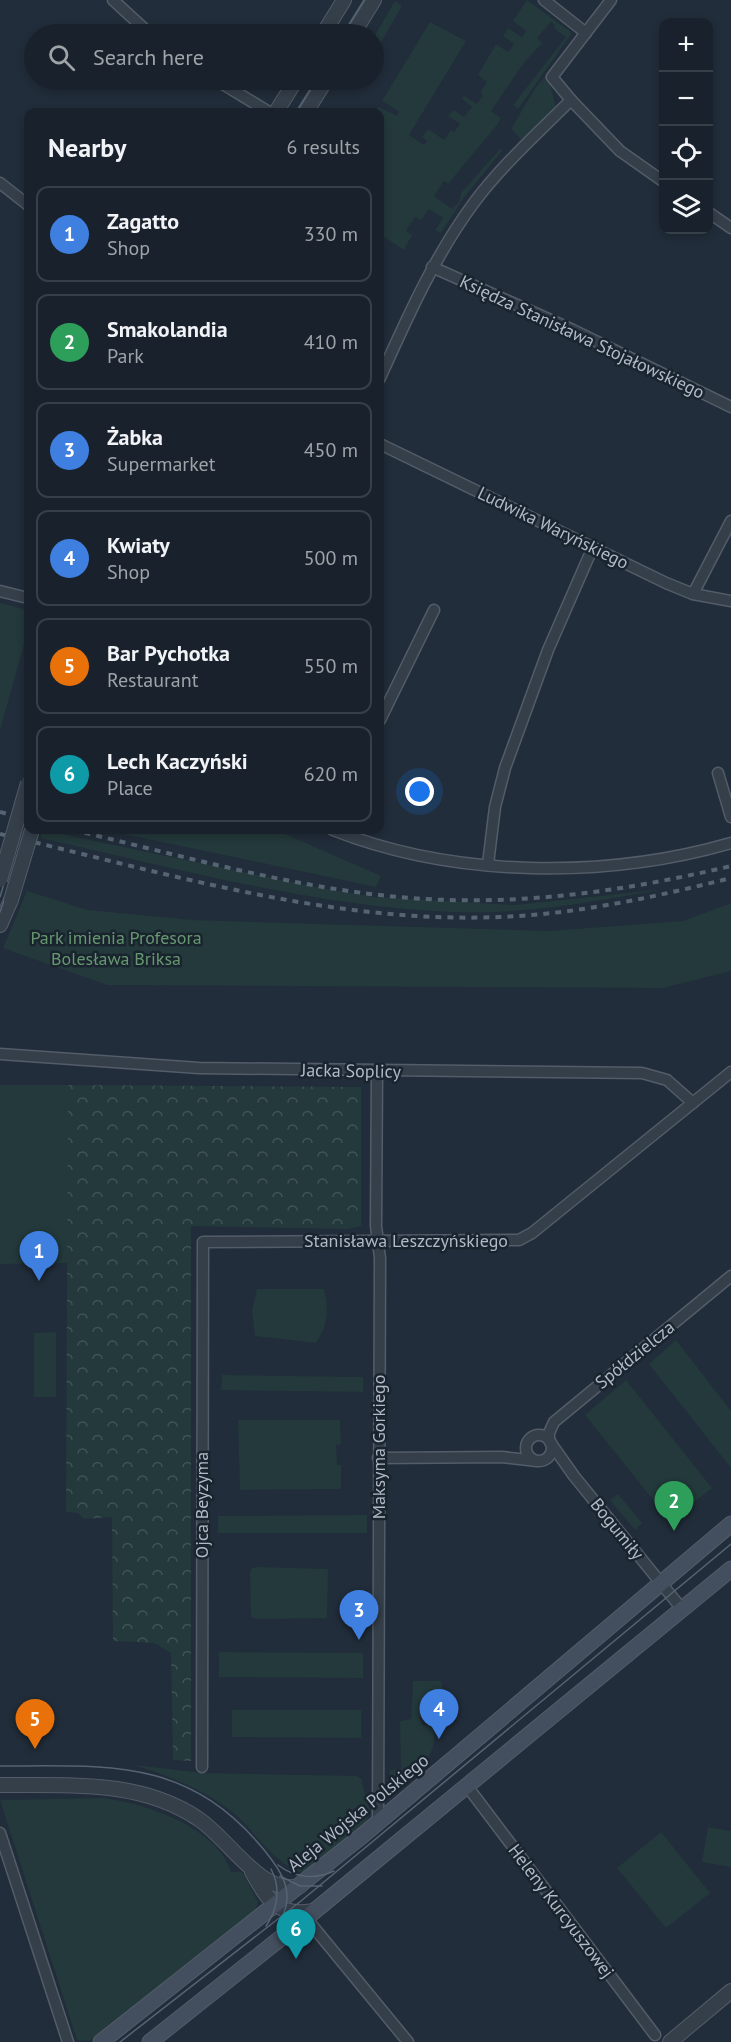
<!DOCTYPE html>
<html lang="en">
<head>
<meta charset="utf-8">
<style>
	body { margin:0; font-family:"PT Sans",sans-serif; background:#222a34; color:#f1f3f6 }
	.controls { position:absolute; right:18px; top:18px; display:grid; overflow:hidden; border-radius:12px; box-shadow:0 3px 9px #0003 }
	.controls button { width:54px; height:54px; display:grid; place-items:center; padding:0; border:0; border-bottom:2px solid #373f48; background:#19222c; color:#f1f3f6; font:30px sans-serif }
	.you { position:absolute; left:420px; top:792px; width:21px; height:21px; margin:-15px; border:4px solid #fff; border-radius:50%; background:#1a73e8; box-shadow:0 0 0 9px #1a73e833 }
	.badge { display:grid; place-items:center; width:39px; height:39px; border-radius:50%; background:#8c9099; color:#fff; font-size:20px; font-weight:700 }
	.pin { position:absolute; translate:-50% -50px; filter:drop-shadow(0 2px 3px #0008) }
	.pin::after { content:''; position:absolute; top:32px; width:21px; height:18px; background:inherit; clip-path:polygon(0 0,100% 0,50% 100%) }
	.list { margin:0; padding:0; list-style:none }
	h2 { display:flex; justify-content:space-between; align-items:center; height:78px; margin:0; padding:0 24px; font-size:26px }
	h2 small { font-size:20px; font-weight:400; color:#9fa4a9 }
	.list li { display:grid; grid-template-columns:39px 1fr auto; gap:18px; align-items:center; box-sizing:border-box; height:96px; margin:0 12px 12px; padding:0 12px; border:2px solid #373f48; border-radius:12px }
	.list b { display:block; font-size:22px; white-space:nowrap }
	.list p { margin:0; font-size:20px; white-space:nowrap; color:#9fa4a9 }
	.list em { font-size:20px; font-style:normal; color:#9fa4a9 }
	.icon { flex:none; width:33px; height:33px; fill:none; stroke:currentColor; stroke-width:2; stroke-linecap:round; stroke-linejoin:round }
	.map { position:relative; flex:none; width:731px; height:2042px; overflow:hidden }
	.search { position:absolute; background:#19222c; box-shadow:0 3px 9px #0003; left:24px; top:24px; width:360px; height:66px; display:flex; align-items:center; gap:15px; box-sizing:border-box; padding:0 21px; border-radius:33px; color:#9fa4a9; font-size:22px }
	.panel { position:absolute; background:#19222c; box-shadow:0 3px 9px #0003; left:24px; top:108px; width:360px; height:726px; border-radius:12px }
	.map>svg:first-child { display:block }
	.green { fill:#23393b }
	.forest { fill:url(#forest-crowns) }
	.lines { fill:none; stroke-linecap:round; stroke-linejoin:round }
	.minor-casing { stroke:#535c68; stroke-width:13 }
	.tertiary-casing { stroke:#535c68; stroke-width:16 }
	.secondary-casing { stroke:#535c68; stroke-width:17 }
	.minor { stroke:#353f4a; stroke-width:10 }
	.tertiary { stroke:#353f4a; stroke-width:14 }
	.secondary { stroke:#434e5e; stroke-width:15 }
	.tram { stroke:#566372; stroke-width:1.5 }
	.rail { stroke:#566372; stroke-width:4; stroke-dasharray:6 6; stroke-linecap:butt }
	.tertiary-bridge-casing { stroke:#535c68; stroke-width:16; stroke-linecap:butt }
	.tertiary-bridge { stroke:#353f4a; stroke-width:14 }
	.labels { text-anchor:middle; stroke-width:5; stroke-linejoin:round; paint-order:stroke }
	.street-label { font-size:18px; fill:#b0b9c7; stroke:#1a242f }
	.park-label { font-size:18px; fill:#66986f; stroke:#1a242f }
</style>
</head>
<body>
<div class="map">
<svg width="731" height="2042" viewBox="0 0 731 2042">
	<defs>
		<pattern id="forest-crowns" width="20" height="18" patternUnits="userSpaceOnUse" patternTransform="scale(1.5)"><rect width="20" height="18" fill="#23393b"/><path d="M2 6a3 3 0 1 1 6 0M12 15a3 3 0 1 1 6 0" fill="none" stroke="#405456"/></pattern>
	</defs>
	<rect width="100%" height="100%" fill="#212d3a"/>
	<g class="green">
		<path d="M 527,0 L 572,33 L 518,109 L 513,105 L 566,37 L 554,28 L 555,25 L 551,22 L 537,38 L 542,43 L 523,64 L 491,111 L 501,118 L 497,125 L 448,184 L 444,181 L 434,196 L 452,209 L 459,202 L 461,193 L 500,149 L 502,151 L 465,196 L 441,233 L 435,230 L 443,218 L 429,209 L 421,220 L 415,217 L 406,231 L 412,235 L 404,250 L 380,234 L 380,112 L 376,112 L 379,107 L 397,116 L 399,111 L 382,101 L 430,22 L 466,41 L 409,135 L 424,145 L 427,141 L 422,137 L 428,129 L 444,140 L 451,130 L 442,124 L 454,132 L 460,124 L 448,116 L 454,110 L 464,117 L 472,107 L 462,99 L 464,96 L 477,104 L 483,95 L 480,93 L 487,82 L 478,75 L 496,44 L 508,52 L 514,44 L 503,36 L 508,28 L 522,37 L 526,31 L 513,21 Z"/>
		<path d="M 395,1 L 402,6 L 374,54 L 374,37 Z"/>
		<path d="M 551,69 L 549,80 L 556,108 L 523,141 L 511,129 L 536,87 Z"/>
		<path d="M 0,603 L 28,610 L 28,630 L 0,730 Z"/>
		<path d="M 42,830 L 320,888 L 374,897 L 515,905 L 666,889 C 596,901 525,915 454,912 C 314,907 176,868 40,838 Z"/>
		<path d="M 105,830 L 276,830 L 381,876 L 376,887 Z"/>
		<path d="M 27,891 L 88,910 L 193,920 L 549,931 L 683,921 L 731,903 L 731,971 L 663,988 L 107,985 L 3,948 Z"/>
		<path d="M 0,1085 L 68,1085 L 68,1263 L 0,1264 Z"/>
		<path d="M 257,1289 L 324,1289 C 329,1310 328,1325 316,1343 L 255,1336 L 252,1311 Z"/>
		<path d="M 56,1332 L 56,1397 L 34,1397 L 34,1333 Z"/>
		<path d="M 676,1340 L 731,1411 L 731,1468 L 649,1364 Z"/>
		<path d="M 222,1375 L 363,1377 L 363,1392 L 221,1390 Z"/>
		<path d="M 626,1380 L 712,1488 L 670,1521 L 585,1415 Z"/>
		<path d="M 238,1420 L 340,1420 L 341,1444 L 336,1445 L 337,1465 L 341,1465 L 341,1489 L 240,1490 Z"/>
		<path d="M 618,1494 L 642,1523 L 635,1530 L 610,1500 Z"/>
		<path d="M 367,1515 L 367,1533 L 218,1533 L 218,1516 Z"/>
		<path d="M 256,1567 L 328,1569 L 327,1618 L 256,1619 L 251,1617 L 250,1574 L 251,1569 Z"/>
		<path d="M 219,1652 L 363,1653 L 363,1678 L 219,1677 Z"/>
		<path d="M 413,1681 L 441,1681 C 446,1699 433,1707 419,1716 L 422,1725 L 432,1726 C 443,1755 413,1774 390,1785 L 390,1770 L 401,1769 L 400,1721 L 411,1719 Z"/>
		<path d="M 232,1710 L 361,1710 L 361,1738 L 232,1737 Z"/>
		<path d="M 135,1765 L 202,1773 L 357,1776 L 362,1779 C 362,1797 378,1808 364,1824 L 305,1873 C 271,1864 257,1832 231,1811 C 201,1788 170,1777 135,1765 Z"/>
		<path d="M 103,1798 C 144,1803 218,1827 231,1872 L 242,1872 L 258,1902 L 255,1911 L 100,2034 L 89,2041 L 77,2040 L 0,1800 Z"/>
		<path d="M 708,1827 L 731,1831 L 731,1867 L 702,1862 Z"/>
		<path d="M 661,1832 L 710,1893 L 666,1928 L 617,1868 Z"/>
	</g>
	<path class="forest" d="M 68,1085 L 361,1087 L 361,1226 L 348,1229 L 191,1226 L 191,1761 L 173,1760 L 171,1653 L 154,1643 L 113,1641 L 112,1517 L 84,1519 L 78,1513 L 66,1512 Z"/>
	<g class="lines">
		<defs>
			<g id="minor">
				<path d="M 113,0 L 150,34"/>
				<path d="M 544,0 L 586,33"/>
				<path d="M 216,80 L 269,112"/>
				<path d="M 571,100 L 620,151 L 664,182"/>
				<path d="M 0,183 L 28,205"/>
				<path d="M 708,212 L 731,228"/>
				<path d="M 432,267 L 573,330 L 731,407"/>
				<path d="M 380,378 C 407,318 434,257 473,204 C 501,166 538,133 571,100 L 552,77 L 611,0"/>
				<path d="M 380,444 L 666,583 L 693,594 L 731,601"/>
				<path d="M 0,591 L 28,598"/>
				<path d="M 693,594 L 731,521"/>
				<path d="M 380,720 L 434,610"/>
				<path d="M 718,773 L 731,817"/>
				<path d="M 333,830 C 455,878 606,879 731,843"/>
				<path d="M 488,864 L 495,807 L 505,768 L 548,650 L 593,547"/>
				<path d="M 0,1054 L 199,1068 L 642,1073 L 667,1080 L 693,1103"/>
				<path d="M 377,1071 L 376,1226 L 380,1258 L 378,1822"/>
				<circle cx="539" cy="1448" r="13"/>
				<path d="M 549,1440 L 549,1433 L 554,1422 L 731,1276"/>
				<path d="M 550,1442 L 574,1476 L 682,1609"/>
				<path d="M 378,1458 L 502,1457 L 537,1461"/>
				<path d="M 202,1767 L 203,1242 L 519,1240 L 532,1233 L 731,1072"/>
				<path d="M 467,1786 L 655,2035"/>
				<path d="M 0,1833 L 68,2042"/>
				<path d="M 306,1918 L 408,2042"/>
			</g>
			<g id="tertiary">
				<path d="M 323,34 L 344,0"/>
				<path d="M 353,34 L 374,0"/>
				<path d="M 276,112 L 296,80"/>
				<path d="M 306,112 L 326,80"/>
				<path d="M 0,925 L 11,900"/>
				<path d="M 0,1785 C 68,1786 138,1779 197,1818 C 228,1837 261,1897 300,1886"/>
				<path d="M 252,1872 C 269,1902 278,1917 315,1911"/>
				<path d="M 670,2042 L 731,1991"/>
			</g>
			<g id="secondary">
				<path d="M 101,2042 L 363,1835 L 731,1524"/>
				<path d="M 150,2042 L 306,1918 L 731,1569"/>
			</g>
		</defs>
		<use href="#minor" class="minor-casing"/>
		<use href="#tertiary" class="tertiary-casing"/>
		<use href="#secondary" class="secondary-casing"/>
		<use href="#minor" class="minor"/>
		<use href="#tertiary" class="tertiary"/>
		<use href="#secondary" class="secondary"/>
		<g class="tram">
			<path d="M 343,34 L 364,0"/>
			<path d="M 296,112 L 316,80"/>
			<path d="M 0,897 L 28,804"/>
			<path d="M 0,912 L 8,889"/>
			<path d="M 0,1766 C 110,1766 188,1757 265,1851 C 281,1871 295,1891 282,1917"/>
			<path d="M 278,1865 C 295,1878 315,1880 334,1871"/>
			<path d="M 280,1876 L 300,1886 L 322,1886"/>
			<path d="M 266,1926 C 278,1909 281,1887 271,1869"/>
			<path d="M 120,2042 L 301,1901 L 731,1544"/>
		</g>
		<g class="rail">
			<path d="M 0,812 L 28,819"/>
			<path d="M 73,830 C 188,857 306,892 425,899 C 529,905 630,890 731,866"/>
			<path d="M 0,834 C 162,872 331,924 499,917 C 578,914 655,897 731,878"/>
		</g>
		<defs>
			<g id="tertiary-bridge">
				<path d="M 0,880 L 28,783"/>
				<path d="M 11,900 L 32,830"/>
			</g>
		</defs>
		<use href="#tertiary-bridge" class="tertiary-bridge-casing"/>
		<use href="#tertiary-bridge" class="tertiary-bridge"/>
	</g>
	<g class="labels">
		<g class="street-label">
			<text transform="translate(582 337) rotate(25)" y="6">Księdza Stanisława Stojałowskiego</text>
			<text transform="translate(553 528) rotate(26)" y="6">Ludwika Waryńskiego</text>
			<text transform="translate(351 1071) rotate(1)" y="6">Jacka Soplicy</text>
			<text x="406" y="1247">Stanisława Leszczyńskiego</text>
			<text transform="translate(635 1355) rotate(-39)" y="6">Spółdzielcza</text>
			<text transform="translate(379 1447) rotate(-90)" y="6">Maksyma Gorkiego</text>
			<text transform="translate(202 1505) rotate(-90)" y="6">Ojca Beyzyma</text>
			<text transform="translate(617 1529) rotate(51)" y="6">Bogumiły</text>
			<text transform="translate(358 1813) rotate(-39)" y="6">Aleja Wojska Polskiego</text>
			<text transform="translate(561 1911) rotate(53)" y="6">Heleny Kurcyuszowej</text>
		</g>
		<g class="park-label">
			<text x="116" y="944">Park imienia Profesora<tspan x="116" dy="21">Bolesława Briksa</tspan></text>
		</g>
	</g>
</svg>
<div class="controls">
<button>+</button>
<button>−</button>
<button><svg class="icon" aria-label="locate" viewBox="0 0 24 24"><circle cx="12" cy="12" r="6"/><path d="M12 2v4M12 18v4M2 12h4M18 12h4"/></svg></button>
<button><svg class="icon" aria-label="layers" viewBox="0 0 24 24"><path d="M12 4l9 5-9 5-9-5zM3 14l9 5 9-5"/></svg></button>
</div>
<div class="you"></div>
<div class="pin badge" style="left:39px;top:1281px;background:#3f7fe0">1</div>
<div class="pin badge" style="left:674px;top:1531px;background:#2e9e5b">2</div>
<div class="pin badge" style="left:359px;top:1640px;background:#3f7fe0">3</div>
<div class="pin badge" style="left:439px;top:1739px;background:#3f7fe0">4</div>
<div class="pin badge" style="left:35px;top:1749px;background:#e8710a">5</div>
<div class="pin badge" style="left:296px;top:1959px;background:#0f9aa8">6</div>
<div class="search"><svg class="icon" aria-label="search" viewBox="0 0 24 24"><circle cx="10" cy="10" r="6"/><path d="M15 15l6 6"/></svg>Search here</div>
<section class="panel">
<h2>Nearby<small>6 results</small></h2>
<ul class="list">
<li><span class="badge" style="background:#3f7fe0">1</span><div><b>Zagatto</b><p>Shop</p></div><em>330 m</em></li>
<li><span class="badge" style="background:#2e9e5b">2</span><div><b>Smakolandia</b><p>Park</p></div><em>410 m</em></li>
<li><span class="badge" style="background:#3f7fe0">3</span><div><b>Żabka</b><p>Supermarket</p></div><em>450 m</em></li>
<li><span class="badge" style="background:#3f7fe0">4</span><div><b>Kwiaty</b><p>Shop</p></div><em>500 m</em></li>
<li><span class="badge" style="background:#e8710a">5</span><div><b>Bar Pychotka</b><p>Restaurant</p></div><em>550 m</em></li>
<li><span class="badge" style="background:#0f9aa8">6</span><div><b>Lech Kaczyński</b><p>Place</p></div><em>620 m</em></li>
</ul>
</section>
</div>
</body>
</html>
